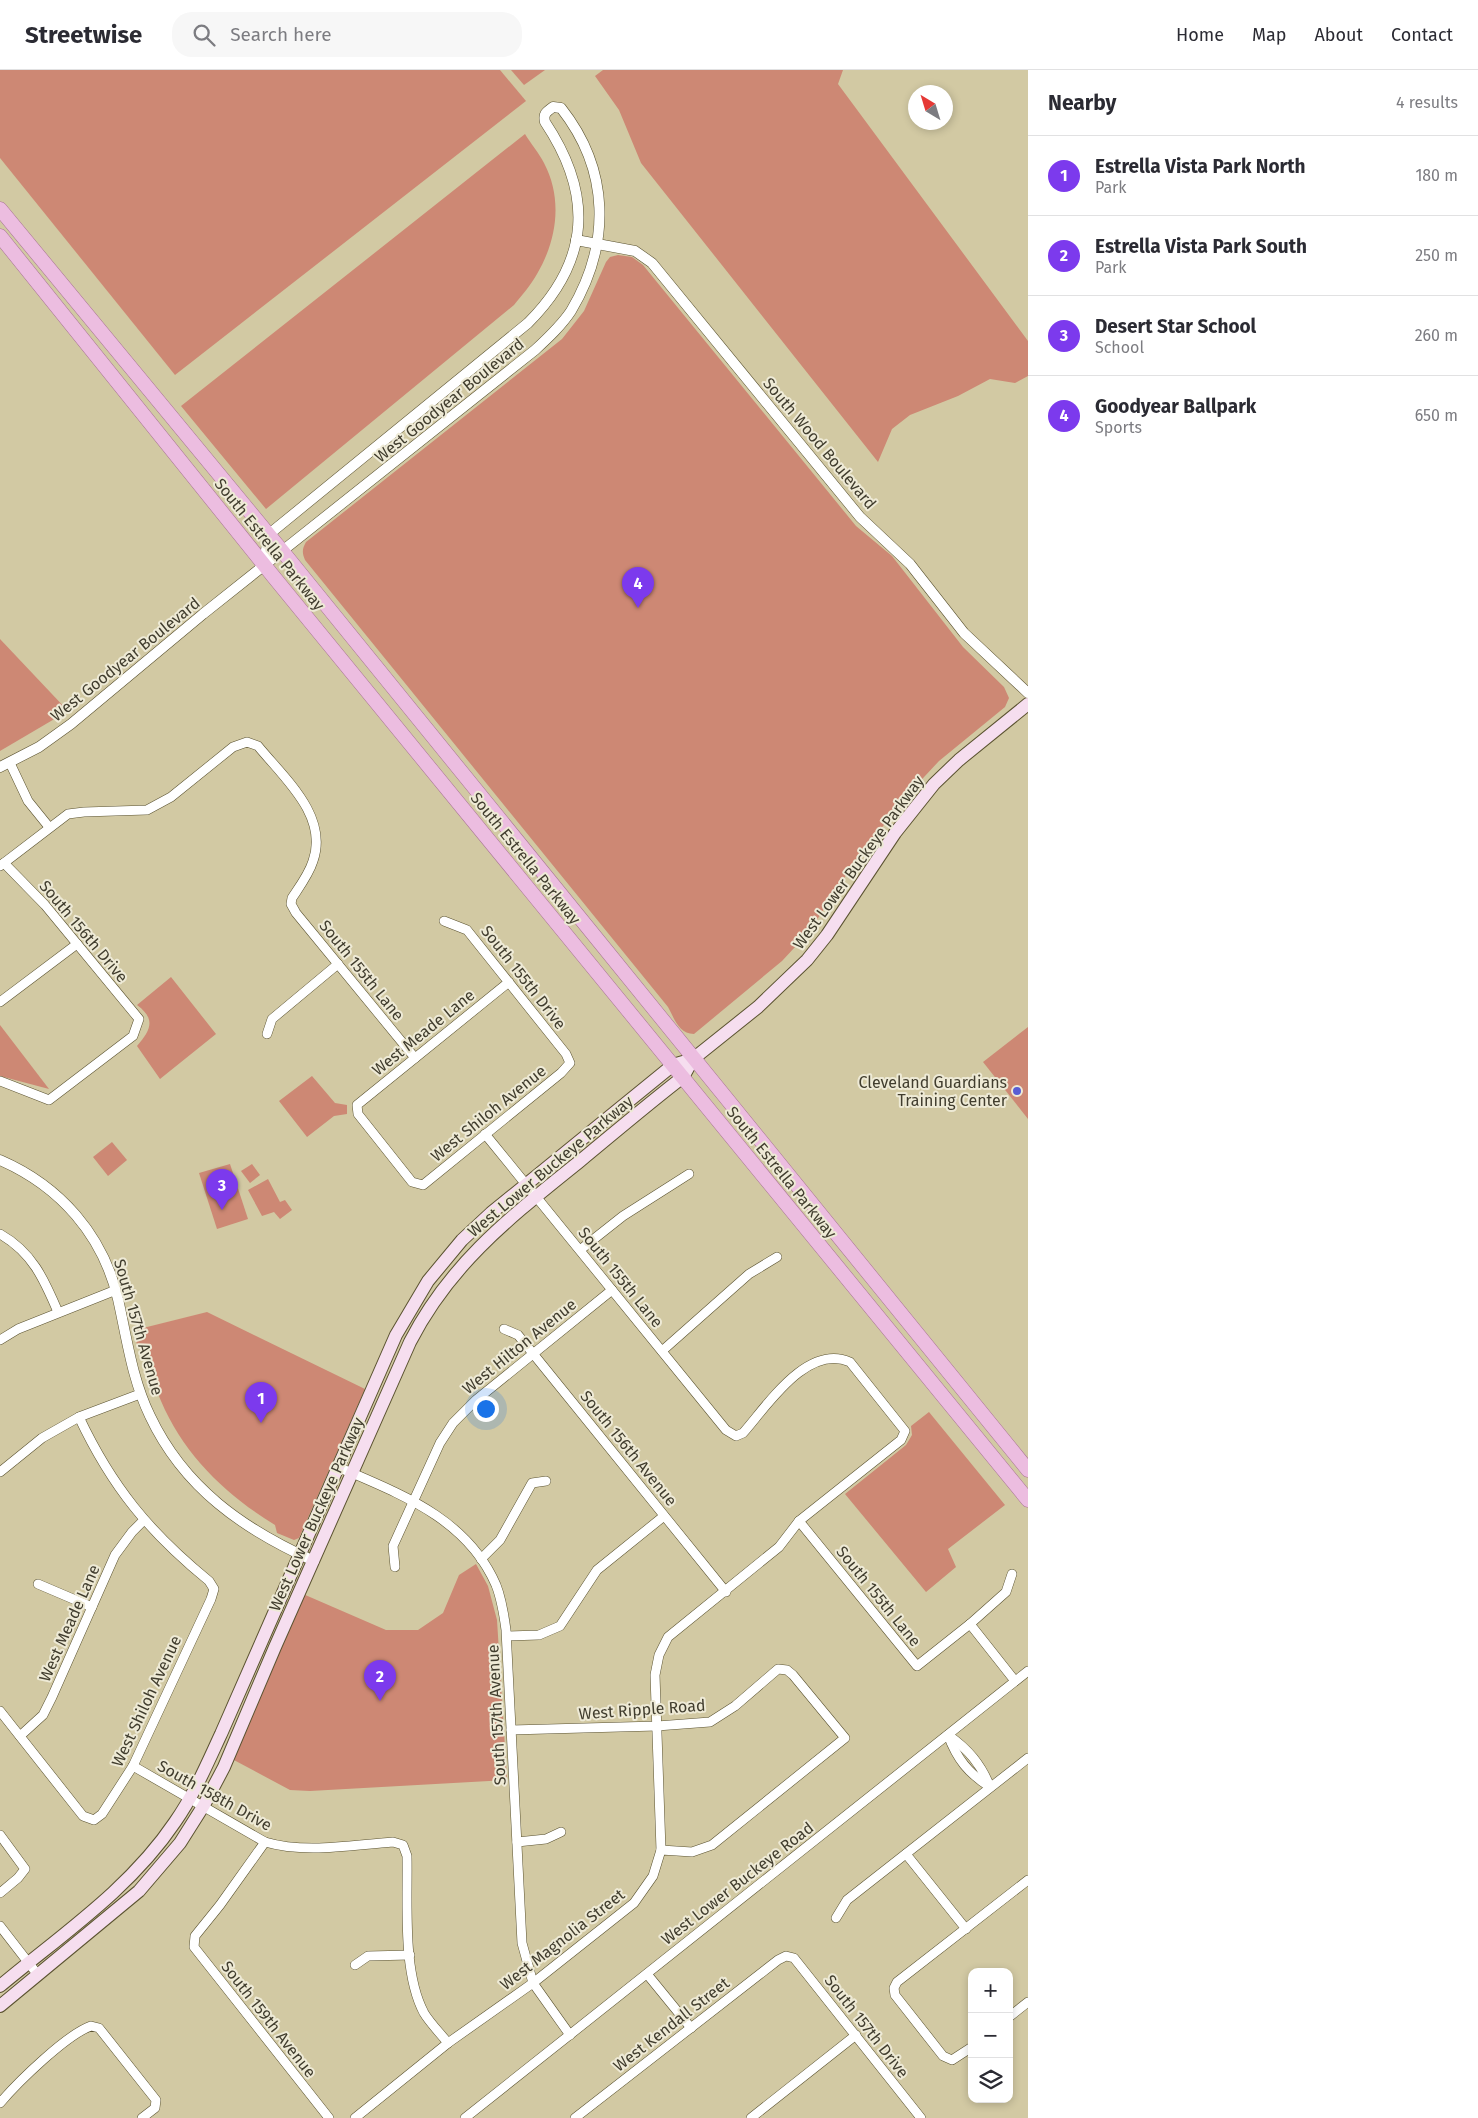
<!DOCTYPE html>
<html lang="en">
<head>
<meta charset="utf-8">
<style>
	body { margin:0; font-family:"Fira Sans",sans-serif; background:#f7f7f7; color:#2b2b33 }
	.controls { position:absolute; right:15px; bottom:15px; display:grid; overflow:hidden; border-radius:10px; box-shadow:0 2px 8px #0003 }
	.controls button { width:45px; height:45px; display:grid; place-items:center; padding:0; border:0; border-bottom:1px solid #e1e1e2; background:#fff; color:#2b2b33; font:25px sans-serif }
	.compass { position:absolute; left:908px; top:15px; width:45px; height:45px; border-radius:50%; background:#fff; box-shadow:0 2px 8px #0003; rotate:322deg }
	.you { position:absolute; left:485px; top:1338px; width:18px; height:18px; margin:-12px; border:4px solid #fff; border-radius:50%; background:#1a73e8; box-shadow:0 0 0 8px #1a73e833 }
	.badge { display:grid; place-items:center; width:32px; height:32px; border-radius:50%; background:#7c3aed; color:#fff; font-size:16px; font-weight:700 }
	.pin { position:absolute; translate:-50% -41px; filter:drop-shadow(0 1px 2px #0008) }
	.pin::after { content:''; position:absolute; top:26px; width:18px; height:15px; background:inherit; clip-path:polygon(0 0,100% 0,50% 100%) }
	.list { margin:0; padding:0; list-style:none }
	h2 { display:flex; justify-content:space-between; align-items:center; height:65px; margin:0; padding:0 20px; font-size:21px }
	h2 small { font-size:16px; font-weight:400; color:#7c7c81 }
	.list li { display:grid; grid-template-columns:32px 1fr auto; gap:15px; align-items:center; box-sizing:border-box; height:80px; padding:0 20px; border-top:1px solid #e1e1e2 }
	.list b { display:block; font-size:19px; white-space:nowrap }
	.list p { margin:0; font-size:16px; white-space:nowrap; color:#7c7c81 }
	.list em { font-size:16px; font-style:normal; color:#7c7c81 }
	.icon { flex:none; width:28px; height:28px; fill:none; stroke:currentColor; stroke-width:2; stroke-linecap:round; stroke-linejoin:round }
	.map { position:relative; flex:none; width:1028px; height:2048px; overflow:hidden }
	header { display:flex; align-items:center; gap:30px; box-sizing:border-box; height:70px; padding:0 25px; background:#fff; border-bottom:1px solid #e1e1e2 }
	header strong { font-size:24px }
	nav { display:flex; gap:28px; margin-inline-start:auto; font-size:18px }
	.search { width:350px; height:45px; background:#f7f7f7; display:flex; align-items:center; gap:12px; box-sizing:border-box; padding:0 18px; border-radius:20px; color:#7c7c81; font-size:19px }
	main { display:flex }
	aside { flex:1; background:#fff }
	.map>svg:first-child { display:block }
	.green { fill:#cd8874 }
	.lines { fill:none; stroke-linecap:round; stroke-linejoin:round }
	.minor-casing { stroke:#5a5230; stroke-width:10 }
	.tertiary-casing { stroke:#5a5230; stroke-width:11 }
	.secondary-casing { stroke:#5a5230; stroke-width:14 }
	.primary-casing { stroke:#a87494; stroke-width:15 }
	.minor { stroke:#fff; stroke-width:9 }
	.tertiary { stroke:#fff; stroke-width:10 }
	.secondary { stroke:#f6deef; stroke-width:12 }
	.primary { stroke:#ecbde0; stroke-width:14 }
	.poi-dot { fill:#585dd4; stroke:#eeead6; stroke-width:2 }
	.labels { text-anchor:middle; stroke-width:4; stroke-linejoin:round; paint-order:stroke }
	.street-label { font-size:16px; fill:#413d2e; stroke:#eeead6 }
	.poi-label { font-size:16px; fill:#413d2e; stroke:#eeead6; text-anchor:end }
</style>
</head>
<body>
<header>
<strong>Streetwise</strong>
<div class="search"><svg class="icon" aria-label="search" viewBox="0 0 24 24"><circle cx="10" cy="10" r="6"/><path d="M15 15l6 6"/></svg>Search here</div>
<nav><a>Home</a><a>Map</a><a>About</a><a>Contact</a></nav>
</header>
<main>
<div class="map">
<svg width="1028" height="2048" viewBox="0 0 1028 2048">
	<rect width="100%" height="100%" fill="#d2c9a3"/>
	<g class="green">
		<path d="M 0,0 L 500,0 L 526,31 L 175,305 L 0,88 Z"/>
		<path d="M 511,0 L 545,0 L 524,15 Z"/>
		<path d="M 603,0 L 843,0 L 838,14 L 1028,271 L 1028,306 L 1015,313 L 990,309 L 958,326 L 910,345 L 892,359 L 878,392 L 641,93 L 619,40 L 595,6 Z"/>
		<path d="M 525,64 C 531,74 539,83 544,93 C 563,129 557,170 537,204 C 531,215 522,225 514,235 L 266,439 L 181,336 Z"/>
		<path d="M 618,185 L 632,187 L 643,195 L 856,456 L 892,486 L 963,577 L 1004,617 L 1009,628 L 1005,637 L 939,691 L 911,721 L 856,790 L 809,862 L 782,891 L 694,964 C 679,964 674,948 668,937 L 305,490 C 302,483 302,479 306,472 L 562,269 L 584,241 L 606,192 L 610,187 Z"/>
		<path d="M 0,569 L 68,641 L 0,681 Z"/>
		<path d="M 171,907 L 216,964 L 160,1009 L 137,976 C 151,960 156,949 137,935 Z"/>
		<path d="M 0,955 L 49,1019 L 0,1006 Z"/>
		<path d="M 1028,957 L 1028,1049 L 983,992 Z"/>
		<path d="M 312,1006 L 335,1033 L 347,1035 L 347,1044 L 334,1046 L 307,1067 L 279,1031 Z"/>
		<path d="M 112,1072 L 127,1090 L 108,1106 L 93,1087 Z"/>
		<path d="M 230,1094 L 248,1149 L 217,1159 L 199,1103 Z"/>
		<path d="M 252,1094 L 260,1105 L 250,1113 L 241,1101 Z"/>
		<path d="M 268,1109 L 280,1132 L 285,1130 L 292,1140 L 280,1149 L 274,1142 L 262,1146 L 248,1120 Z"/>
		<path d="M 207,1242 L 365,1319 L 299,1468 L 294,1470 L 277,1463 L 275,1455 C 226,1425 184,1385 161,1331 C 154,1315 151,1299 145,1283 C 144,1279 141,1278 138,1275 C 135,1271 135,1265 135,1260 Z"/>
		<path d="M 929,1342 L 1005,1435 L 948,1479 L 956,1497 L 926,1522 L 845,1424 L 906,1375 L 912,1365 L 911,1356 Z"/>
		<path d="M 476,1494 L 488,1516 L 497,1550 L 507,1710 L 310,1721 L 290,1720 L 232,1689 L 303,1524 L 386,1560 L 418,1560 L 443,1543 L 459,1505 Z"/>
	</g>
	<g class="lines">
		<defs>
			<g id="minor">
				<path d="M 10,693 L 28,731 L 49,757"/>
				<path d="M 0,796 L 68,744 L 84,742 L 147,740 L 171,727 L 233,677 L 247,672 L 258,676 C 284,708 329,746 313,791 C 309,804 300,816 292,828 L 291,834 L 296,843 L 415,988"/>
				<path d="M 444,851 L 467,860 L 566,984 L 570,993 L 561,1003 L 423,1115 L 412,1112 L 358,1044 L 357,1035 L 509,912"/>
				<path d="M 0,932 L 77,874"/>
				<path d="M 267,964 L 272,949 L 338,894"/>
				<path d="M 0,1011 L 49,1030 L 133,966 L 139,949 L 45,835 L 4,793"/>
				<path d="M 485,1064 L 726,1360 L 736,1366 L 743,1363 C 767,1336 807,1273 850,1292 L 905,1361 L 901,1370 L 799,1451 L 779,1477 L 668,1567 L 659,1585 L 655,1605 L 661,1780"/>
				<path d="M 0,1164 C 32,1182 44,1209 58,1242"/>
				<path d="M 580,1180 L 623,1146 L 689,1104"/>
				<path d="M 504,1259 L 518,1265 L 726,1522"/>
				<path d="M 0,1270 L 18,1259 L 116,1220"/>
				<path d="M 662,1281 L 749,1204 L 777,1187"/>
				<path d="M 338,1397 C 400,1424 467,1448 496,1515 C 502,1530 504,1545 506,1560 L 522,1873 L 533,1913 L 570,1965"/>
				<path d="M 0,1402 L 42,1368 L 79,1347 L 140,1324"/>
				<path d="M 799,1451 L 917,1596 L 970,1554 L 1006,1522 L 1012,1504"/>
				<path d="M 481,1489 L 500,1470 L 532,1413 L 546,1411"/>
				<path d="M 395,1497 L 393,1476 L 440,1373 L 453,1353 L 476,1330 L 612,1220"/>
				<path d="M 38,1514 L 92,1537"/>
				<path d="M 970,1554 L 1015,1611"/>
				<path d="M 507,1566 L 539,1565 L 560,1556 L 597,1500 L 664,1446"/>
				<path d="M 0,1641 L 83,1746 L 94,1750 L 102,1744 L 133,1696 L 211,1529 L 214,1519 L 209,1511 C 149,1462 112,1417 79,1347"/>
				<path d="M 948,1665 C 957,1689 968,1703 990,1717"/>
				<path d="M 948,1665 C 968,1679 981,1694 990,1717"/>
				<path d="M 20,1666 L 43,1645 L 52,1627 L 115,1485 L 132,1462 L 144,1450"/>
				<path d="M 133,1696 L 265,1772 C 306,1784 351,1775 393,1772 L 403,1775 L 407,1786 C 408,1832 402,1902 424,1943 C 430,1953 440,1963 448,1973"/>
				<path d="M 0,1765 L 25,1799 L 18,1808 L 0,1823"/>
				<path d="M 265,1772 L 220,1835 L 195,1866 L 194,1877 L 329,2048"/>
				<path d="M 517,1772 L 546,1769 L 561,1762"/>
				<path d="M 906,1784 L 966,1859"/>
				<path d="M 836,1848 L 847,1830 L 1028,1688"/>
				<path d="M 0,1856 L 38,1905"/>
				<path d="M 355,1895 L 368,1886 L 410,1885"/>
				<path d="M 647,1904 L 691,1958"/>
				<path d="M 1009,1947 L 1028,1932"/>
				<path d="M 972,1977 L 952,1990 L 943,1986 L 895,1925 L 894,1918 L 897,1912 L 1028,1810"/>
				<path d="M 0,2033 C 18,2012 66,1965 91,1956 L 99,1958 L 156,2030 L 155,2038 L 142,2048"/>
				<path d="M 355,2048 L 448,1973 L 533,1913 L 634,1833 L 653,1806 L 661,1780 L 692,1782 L 712,1775 L 845,1668 L 793,1605 L 787,1600 L 778,1599 L 735,1636 L 710,1652 L 657,1656 L 511,1660"/>
				<path d="M 465,2048 L 1028,1601"/>
				<path d="M 575,2048 L 778,1890 L 786,1886 L 794,1888 L 921,2048"/>
				<path d="M 751,2048 L 856,1965"/>
			</g>
			<g id="tertiary">
				<path d="M 576,170 L 635,181 L 652,193 L 860,447 L 910,494 L 964,563 L 1028,623"/>
				<path d="M 0,697 L 39,677 L 71,654 L 203,544 L 535,280 C 548,268 561,256 571,241 C 611,174 610,100 561,38 L 553,37 C 546,42 543,44 545,52 C 593,124 591,190 528,253 L 268,465 L 264,496"/>
				<path d="M 0,1090 C 60,1116 103,1165 118,1229 C 127,1269 132,1309 150,1346 C 184,1418 243,1459 314,1491"/>
			</g>
			<g id="secondary">
				<path d="M 0,1916 C 61,1865 130,1819 175,1752 C 194,1725 207,1694 221,1664 L 396,1265 L 428,1211 L 462,1170 L 491,1143 L 673,995 L 693,989"/>
				<path d="M 0,1936 L 139,1821 L 180,1773 L 204,1735 L 224,1697 L 275,1577 L 410,1272 C 451,1192 512,1146 580,1091 C 614,1063 648,1034 683,1007 L 693,989 L 758,937 L 807,890 L 827,865 L 895,763 L 934,714 L 959,690 L 1028,634"/>
			</g>
			<g id="primary">
				<path d="M 0,139 L 283,482 L 1028,1400"/>
				<path d="M 0,166 L 273,506 L 1028,1430"/>
			</g>
		</defs>
		<use href="#minor" class="minor-casing"/>
		<use href="#tertiary" class="tertiary-casing"/>
		<use href="#secondary" class="secondary-casing"/>
		<use href="#primary" class="primary-casing"/>
		<use href="#minor" class="minor"/>
		<use href="#tertiary" class="tertiary"/>
		<use href="#secondary" class="secondary"/>
		<use href="#primary" class="primary"/>
	</g>
	<circle class="poi-dot" cx="1017" cy="1021" r="5"/>
	<g class="labels">
		<g class="street-label">
			<text transform="translate(449 330) rotate(-39)" y="6">West Goodyear Boulevard</text>
			<text transform="translate(820 373) rotate(50)" y="6">South Wood Boulevard</text>
			<text transform="translate(270 474) rotate(51)" y="6">South Estrella Parkway</text>
			<text transform="translate(125 589) rotate(-39)" y="6">West Goodyear Boulevard</text>
			<text transform="translate(526 788) rotate(51)" y="6">South Estrella Parkway</text>
			<text transform="translate(858 792) rotate(-54)" y="6">West Lower Buckeye Parkway</text>
			<text transform="translate(84 861) rotate(50)" y="6">South 156th Drive</text>
			<text transform="translate(362 900) rotate(51)" y="6">South 155th Lane</text>
			<text transform="translate(524 907) rotate(52)" y="6">South 155th Drive</text>
			<text transform="translate(423 962) rotate(-39)" y="6">West Meade Lane</text>
			<text transform="translate(488 1043) rotate(-39)" y="6">West Shiloh Avenue</text>
			<text transform="translate(550 1096) rotate(-40)" y="6">West Lower Buckeye Parkway</text>
			<text transform="translate(782 1102) rotate(51)" y="6">South Estrella Parkway</text>
			<text transform="translate(621 1207) rotate(51)" y="6">South 155th Lane</text>
			<text transform="translate(139 1257) rotate(74)" y="6">South 157th Avenue</text>
			<text transform="translate(519 1276) rotate(-39)" y="6">West Hilton Avenue</text>
			<text transform="translate(629 1378) rotate(51)" y="6">South 156th Avenue</text>
			<text transform="translate(316 1444) rotate(-66)" y="6">West Lower Buckeye Parkway</text>
			<text transform="translate(879 1526) rotate(51)" y="6">South 155th Lane</text>
			<text transform="translate(69 1553) rotate(-66)" y="6">West Meade Lane</text>
			<text transform="translate(146 1631) rotate(-65)" y="6">West Shiloh Avenue</text>
			<text transform="translate(642 1639) rotate(-4)" y="6">West Ripple Road</text>
			<text transform="translate(496 1645) rotate(-93)" y="6">South 157th Avenue</text>
			<text transform="translate(215 1725) rotate(29)" y="6">South 158th Drive</text>
			<text transform="translate(737 1813) rotate(-38)" y="6">West Lower Buckeye Road</text>
			<text transform="translate(562 1869) rotate(-38)" y="6">West Magnolia Street</text>
			<text transform="translate(269 1949) rotate(52)" y="6">South 159th Avenue</text>
			<text transform="translate(671 1954) rotate(-38)" y="6">West Kendall Street</text>
			<text transform="translate(867 1956) rotate(52)" y="6">South 157th Drive</text>
		</g>
		<g class="poi-label">
			<text x="1007" y="1018">Cleveland Guardians<tspan x="1007" dy="18">Training Center</tspan></text>
		</g>
	</g>
</svg>
<div class="controls">
<button>+</button>
<button>−</button>
<button><svg class="icon" aria-label="layers" viewBox="0 0 24 24"><path d="M12 4l9 5-9 5-9-5zM3 14l9 5 9-5"/></svg></button>
</div>
<svg class="compass" viewBox="-18 -18 36 36"><path d="M0-13l5 13h-10z" fill="#e53935"/><path d="M0 13l5-13h-10z" fill="#7c7c81"/></svg>
<div class="you"></div>
<div class="pin badge" style="left:261px;top:1353px">1</div>
<div class="pin badge" style="left:380px;top:1631px">2</div>
<div class="pin badge" style="left:222px;top:1140px">3</div>
<div class="pin badge" style="left:638px;top:538px">4</div>
</div>
<aside>
<h2>Nearby<small>4 results</small></h2>
<ul class="list">
<li><span class="badge">1</span><div><b>Estrella Vista Park North</b><p>Park</p></div><em>180 m</em></li>
<li><span class="badge">2</span><div><b>Estrella Vista Park South</b><p>Park</p></div><em>250 m</em></li>
<li><span class="badge">3</span><div><b>Desert Star School</b><p>School</p></div><em>260 m</em></li>
<li><span class="badge">4</span><div><b>Goodyear Ballpark</b><p>Sports</p></div><em>650 m</em></li>
</ul>
</aside>
</main>
</body>
</html>
